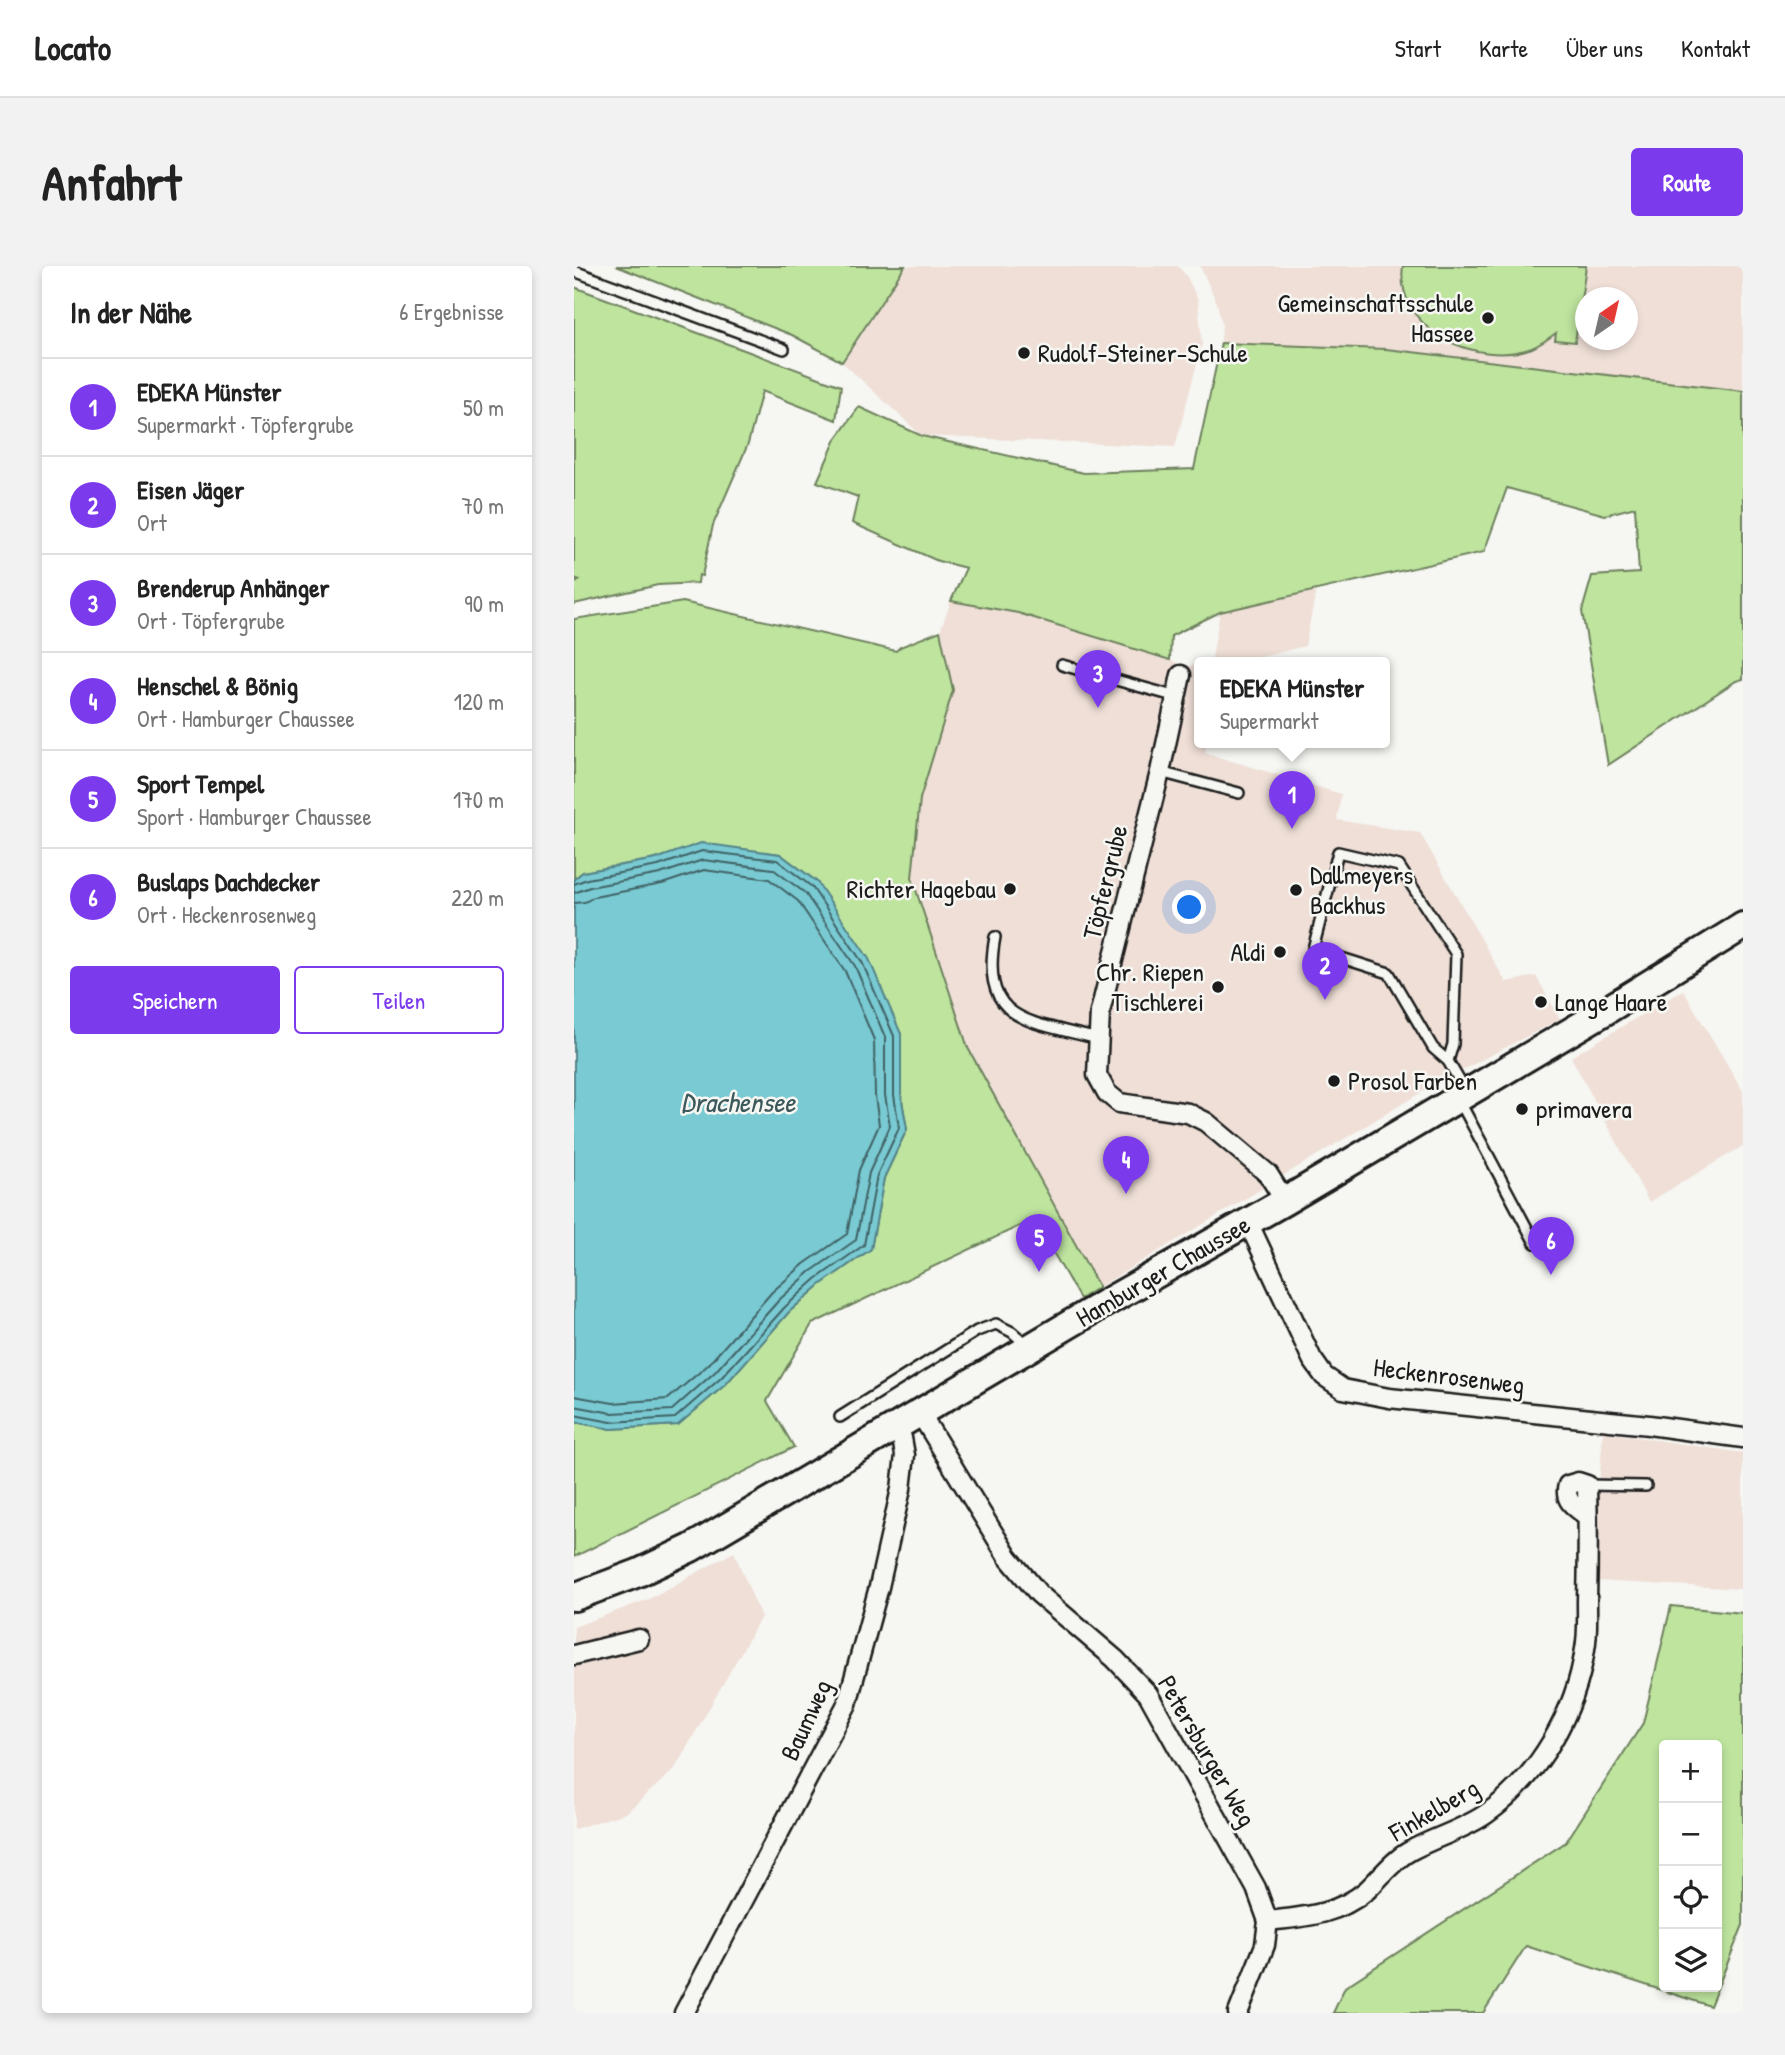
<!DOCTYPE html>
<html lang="de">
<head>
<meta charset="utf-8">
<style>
	body { margin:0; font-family:"Patrick Hand",sans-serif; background:#f2f2f2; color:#222 }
	.controls { position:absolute; right:21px; bottom:21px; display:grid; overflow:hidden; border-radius:7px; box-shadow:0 4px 10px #0003 }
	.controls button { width:63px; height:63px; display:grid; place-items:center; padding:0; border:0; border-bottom:2px solid #e0e0e0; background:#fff; color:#222; font:35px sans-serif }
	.compass { position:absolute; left:1001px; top:21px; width:63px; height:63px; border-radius:50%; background:#fff; box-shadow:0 4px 10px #0003; rotate:34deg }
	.you { position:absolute; left:616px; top:642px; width:24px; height:24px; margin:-18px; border:5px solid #fff; border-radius:50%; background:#1a73e8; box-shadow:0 0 0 10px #1a73e833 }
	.badge { display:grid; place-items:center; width:46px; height:46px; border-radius:50%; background:#7c3aed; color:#fff; font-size:23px; font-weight:700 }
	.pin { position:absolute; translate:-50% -58px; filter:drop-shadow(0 2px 4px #0008) }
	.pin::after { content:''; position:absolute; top:37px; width:24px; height:21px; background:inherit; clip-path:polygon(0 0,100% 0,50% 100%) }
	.popup { position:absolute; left:620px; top:391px; width:196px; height:91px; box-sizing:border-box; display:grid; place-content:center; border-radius:7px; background:#fff; filter:drop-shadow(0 2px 5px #0005); font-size:23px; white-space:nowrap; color:#767676 }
	.popup b { font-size:26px; color:#222 }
	.popup::after { content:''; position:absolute; left:50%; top:100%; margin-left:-14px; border:14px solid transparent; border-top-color:#fff }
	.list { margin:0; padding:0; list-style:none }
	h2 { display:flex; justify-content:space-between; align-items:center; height:91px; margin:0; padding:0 28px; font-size:30px }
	h2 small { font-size:23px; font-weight:400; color:#767676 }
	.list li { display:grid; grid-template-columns:46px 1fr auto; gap:21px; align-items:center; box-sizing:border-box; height:98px; padding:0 28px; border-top:2px solid #e0e0e0 }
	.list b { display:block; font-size:26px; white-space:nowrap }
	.list p { margin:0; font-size:23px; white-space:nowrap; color:#767676 }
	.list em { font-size:23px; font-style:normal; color:#767676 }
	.actions { display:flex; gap:14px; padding:21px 28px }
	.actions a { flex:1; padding:16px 0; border:2px solid #7c3aed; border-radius:7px; text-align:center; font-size:24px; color:#7c3aed }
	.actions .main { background:#7c3aed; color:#fff }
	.icon { flex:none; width:38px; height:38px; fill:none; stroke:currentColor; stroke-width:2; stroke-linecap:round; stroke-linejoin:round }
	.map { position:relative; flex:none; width:1169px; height:1747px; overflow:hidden; border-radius:7px }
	header { display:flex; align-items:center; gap:42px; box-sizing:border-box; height:98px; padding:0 35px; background:#fff; border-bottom:2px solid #e0e0e0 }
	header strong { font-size:33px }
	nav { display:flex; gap:38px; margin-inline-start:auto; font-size:24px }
	.intro { display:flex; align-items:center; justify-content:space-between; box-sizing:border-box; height:168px; padding:0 42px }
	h1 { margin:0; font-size:49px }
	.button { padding:18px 32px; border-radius:7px; background:#7c3aed; color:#fff; font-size:24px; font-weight:700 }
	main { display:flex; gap:42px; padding:0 42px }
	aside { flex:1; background:#fff; border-radius:7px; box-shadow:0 4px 10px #0003 }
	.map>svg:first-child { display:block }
	.built { fill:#efdfd7; fill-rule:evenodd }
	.green { fill:#bee49e; stroke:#6d805d; stroke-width:2; fill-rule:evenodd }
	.water { fill:#79cad3; stroke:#54848a; stroke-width:2 }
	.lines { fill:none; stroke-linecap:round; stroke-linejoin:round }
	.shore { stroke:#416265; stroke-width:2 }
	.service-casing { stroke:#1c1c1c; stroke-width:14 }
	.minor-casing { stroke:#1c1c1c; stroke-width:23 }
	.secondary-casing { stroke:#1c1c1c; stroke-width:32 }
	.service { stroke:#f6f6f2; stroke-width:9 }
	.minor { stroke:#f6f6f2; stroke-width:18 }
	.secondary { stroke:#f6f6f2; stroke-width:26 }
	.poi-dot { fill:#1c1c1c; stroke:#f6f6f2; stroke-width:2.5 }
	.labels { text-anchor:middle; stroke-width:5; stroke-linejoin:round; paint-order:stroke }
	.poi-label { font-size:26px; fill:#1c1c1c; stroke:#f6f6f2; text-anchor:start }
	.street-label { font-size:26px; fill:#1c1c1c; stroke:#f6f6f2 }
	.water-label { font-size:28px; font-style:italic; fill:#3d595c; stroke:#f6f6f2 }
</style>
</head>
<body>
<header>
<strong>Locato</strong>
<nav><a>Start</a><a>Karte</a><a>Über uns</a><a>Kontakt</a></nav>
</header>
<div class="intro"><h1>Anfahrt</h1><a class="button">Route</a></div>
<main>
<aside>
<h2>In der Nähe<small>6 Ergebnisse</small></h2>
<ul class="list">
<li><span class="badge">1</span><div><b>EDEKA Münster</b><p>Supermarkt · Töpfergrube</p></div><em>50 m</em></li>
<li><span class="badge">2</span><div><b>Eisen Jäger</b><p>Ort</p></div><em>70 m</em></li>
<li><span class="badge">3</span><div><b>Brenderup Anhänger</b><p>Ort · Töpfergrube</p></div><em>90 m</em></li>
<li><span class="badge">4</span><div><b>Henschel &amp; Bönig</b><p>Ort · Hamburger Chaussee</p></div><em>120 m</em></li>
<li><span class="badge">5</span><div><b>Sport Tempel</b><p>Sport · Hamburger Chaussee</p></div><em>170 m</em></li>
<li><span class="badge">6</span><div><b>Buslaps Dachdecker</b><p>Ort · Heckenrosenweg</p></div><em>220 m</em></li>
</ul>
<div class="actions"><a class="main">Speichern</a><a>Teilen</a></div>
</aside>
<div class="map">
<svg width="1169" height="1747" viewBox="0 0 1169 1747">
	<rect width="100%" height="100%" fill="#f6f6f2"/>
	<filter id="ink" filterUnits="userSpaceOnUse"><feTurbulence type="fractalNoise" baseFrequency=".0143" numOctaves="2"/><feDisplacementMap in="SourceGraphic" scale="14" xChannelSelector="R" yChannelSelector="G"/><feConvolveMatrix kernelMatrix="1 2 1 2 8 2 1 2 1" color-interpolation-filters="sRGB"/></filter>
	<g filter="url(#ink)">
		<g class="built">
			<path d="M 331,0 L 604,0 L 613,11 L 624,34 L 628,78 L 601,181 L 348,170 L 268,96 Z"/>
			<path d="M 626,0 L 1169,0 L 1169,125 L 812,83 L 647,77 L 648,58 L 643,37 ZM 1012,32 L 1054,32 L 1054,74 L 1012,74 Z"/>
			<path d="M 742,325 L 731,380 L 663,397 L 637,397 L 646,346 Z"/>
			<path d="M 377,335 L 444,347 L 601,396 L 615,400 L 625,399 L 625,477 L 633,477 L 631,487 L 767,528 L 763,554 L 846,567 L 932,716 L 962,710 L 986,753 L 856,821 L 525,1021 L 394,782 L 338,612 L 346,533 L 379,424 L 366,365 Z"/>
			<path d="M 1109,724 L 1169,825 L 1169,880 L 1075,936 L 997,791 Z"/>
			<path d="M 1029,1166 L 1169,1187 L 1169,1323 L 1023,1315 L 1025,1218 Z"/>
			<path d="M 160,1286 L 187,1351 L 100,1504 L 52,1547 L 0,1563 L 0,1361 L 75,1333 Z"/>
		</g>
		<g class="green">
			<path d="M 42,0 L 331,0 L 268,96 L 218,69 Z"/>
			<path d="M 829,0 L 1012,0 L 1001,76 L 981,74 L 982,67 C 974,73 967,78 958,82 C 905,102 820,65 829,0 Z"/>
			<path d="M 0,21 L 267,120 L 262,154 L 188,125 L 174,178 L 139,259 L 128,310 L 125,309 L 124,317 L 84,319 L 0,338 L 0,318 L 6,314 L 0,312 Z"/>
			<path d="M 647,77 L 812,83 L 1169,125 L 1169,413 L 1162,415 L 1034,499 L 1008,345 L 1018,310 L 1065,307 L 1061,241 L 1031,249 L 933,222 L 910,286 L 646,346 L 597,370 L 596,394 L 444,347 L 377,335 L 392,302 L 364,295 L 278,257 L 284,231 L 243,216 L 262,173 L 285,141 L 348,170 L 510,207 L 620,203 Z"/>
			<path d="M 109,336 L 322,385 L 326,381 L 366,365 L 379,424 L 346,533 L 338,612 L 394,782 L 525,1021 L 506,1033 L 460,953 L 238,1058 L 193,1135 L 220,1181 L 0,1291 L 0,1156 L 37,1163 L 104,1159 L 152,1118 L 215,1046 L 246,1019 L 297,983 L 310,912 L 333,863 L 327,829 L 327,768 L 243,616 L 206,588 L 127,578 L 82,593 L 9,606 L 0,613 L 0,353 Z"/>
			<path d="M 1097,1340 L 1169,1347 L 1169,1659 L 1136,1740 L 952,1680 L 909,1747 L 759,1747 L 771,1721 L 992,1576 L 1069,1457 ZM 1090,1479 L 1143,1479 L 1143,1721 L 1090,1721 Z"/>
		</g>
		<path class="water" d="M 127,577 L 206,588 L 243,616 L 295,693 L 327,768 L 327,829 L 333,863 L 310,912 L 297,983 L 246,1019 L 215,1046 L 152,1118 L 104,1159 L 37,1163 L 0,1156 L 0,613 L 9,606 L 82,593 Z"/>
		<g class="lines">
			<g class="shore">
				<path d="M 0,618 L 13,613 L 84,600 L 128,585 L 203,594 L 238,621 L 288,696 L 320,770 L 320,829 L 325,862 L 303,909 L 290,979 L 242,1013 L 211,1041 L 147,1112 L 101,1152 L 37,1156 L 0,1149"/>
				<path d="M 0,627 L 16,621 L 86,608 L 129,594 L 199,603 L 231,627 L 281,700 L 311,771 L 311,829 L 316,860 L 295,907 L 282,974 L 236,1006 L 205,1034 L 141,1106 L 98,1144 L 38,1147 L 0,1140"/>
				<path d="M 0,637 L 11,636 L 20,631 L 88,618 L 130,604 L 195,613 L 224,635 L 271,705 L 300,774 L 301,830 L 305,859 L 285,904 L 273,968 L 230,998 L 198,1026 L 134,1099 L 94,1133 L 39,1137 L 0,1130"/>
			</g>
			<defs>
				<g id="service">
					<path d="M 0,5 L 210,83"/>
					<path d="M 488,399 L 603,431"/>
					<path d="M 586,506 L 665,527"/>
					<path d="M 421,671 C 405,758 457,755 524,773"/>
					<path d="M 874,795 L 879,778 L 882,688 L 825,600 L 764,586 L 739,683 L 815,707 L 859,782 L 874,795 L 892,826"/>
					<path d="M 885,834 L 961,977"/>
					<path d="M 266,1151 L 403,1065 L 422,1058 L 438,1066 L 453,1079"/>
					<path d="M 1013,1219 L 1072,1220"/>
				</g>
				<g id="minor">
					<path d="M 607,409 L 586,506 L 526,746 L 523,809 L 533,827 L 545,837 L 614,847 L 632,856 L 694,908 L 711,935"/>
					<path d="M 674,956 L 738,1093 L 750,1110 L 769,1123 L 815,1132 L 1075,1159 L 1169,1172"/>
					<path d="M 346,1147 L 434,1291 L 465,1328 L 541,1393 L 574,1428 L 682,1622 L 694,1655 L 691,1679 L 664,1747"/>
					<path d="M 0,1389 L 65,1373"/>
					<path d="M 694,1655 C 730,1651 764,1649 793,1624 C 807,1611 819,1594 836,1585 C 861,1571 889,1564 912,1548 C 965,1511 1002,1446 1011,1383 C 1014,1368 1013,1351 1013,1336 C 1014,1297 1014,1258 1013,1219 L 1004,1216 L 994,1219 C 989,1235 1002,1242 1013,1250"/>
					<path d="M 110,1747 L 273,1438 L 305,1321 L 327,1223 L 331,1189 L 328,1172 L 323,1161"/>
				</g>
				<path id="secondary" d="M 0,1331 L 64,1307 L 117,1282 L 533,1036 L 711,935 L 1033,744 L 1169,660"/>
			</defs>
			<use href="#service" class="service-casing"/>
			<use href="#minor" class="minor-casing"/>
			<use href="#secondary" class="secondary-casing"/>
			<use href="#service" class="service"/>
			<use href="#minor" class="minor"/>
			<use href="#secondary" class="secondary"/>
		</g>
	</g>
	<g class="poi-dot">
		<circle cx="914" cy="52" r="7"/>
		<circle cx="450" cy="87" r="7"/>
		<circle cx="436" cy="623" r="7"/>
		<circle cx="722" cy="624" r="7"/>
		<circle cx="706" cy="686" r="7"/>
		<circle cx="644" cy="721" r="7"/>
		<circle cx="967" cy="736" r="7"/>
		<circle cx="760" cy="815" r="7"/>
		<circle cx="948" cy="843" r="7"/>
	</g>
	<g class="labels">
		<g class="poi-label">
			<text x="900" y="46" text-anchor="end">Gemeinschaftsschule<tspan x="900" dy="30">Hassee</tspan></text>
			<text x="464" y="96">Rudolf-Steiner-Schule</text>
			<text x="736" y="618">Dallmeyers<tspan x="736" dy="30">Backhus</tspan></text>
			<text x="422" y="632" text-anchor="end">Richter Hagebau</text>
			<text x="692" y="695" text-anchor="end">Aldi</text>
			<text x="630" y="715" text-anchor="end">Chr. Riepen<tspan x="630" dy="30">Tischlerei</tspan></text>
			<text x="981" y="745">Lange Haare</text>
			<text x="774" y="824">Prosol Farben</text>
			<text x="962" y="852">primavera</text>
		</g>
		<g class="street-label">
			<text transform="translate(531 616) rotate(-76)" y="9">Töpfergrube</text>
			<text transform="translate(589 1005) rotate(-30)" y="9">Hamburger Chaussee</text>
			<text transform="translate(875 1110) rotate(7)" y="9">Heckenrosenweg</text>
			<text transform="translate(232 1454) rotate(-65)" y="9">Baumweg</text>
			<text transform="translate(633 1485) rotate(60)" y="9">Petersburger Weg</text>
			<text transform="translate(860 1544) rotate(-30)" y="9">Finkelberg</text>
		</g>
		<g class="water-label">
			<text x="164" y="846">Drachensee</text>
		</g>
	</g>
</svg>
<div class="controls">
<button>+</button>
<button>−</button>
<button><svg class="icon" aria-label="locate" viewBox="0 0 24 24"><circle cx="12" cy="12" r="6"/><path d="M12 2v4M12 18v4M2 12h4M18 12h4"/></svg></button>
<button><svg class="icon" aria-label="layers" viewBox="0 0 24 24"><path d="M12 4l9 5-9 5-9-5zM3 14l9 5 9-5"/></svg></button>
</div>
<svg class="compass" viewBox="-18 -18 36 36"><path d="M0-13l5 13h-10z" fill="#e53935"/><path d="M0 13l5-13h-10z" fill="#767676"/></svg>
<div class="you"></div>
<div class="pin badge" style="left:718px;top:563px">1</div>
<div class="popup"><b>EDEKA Münster</b>Supermarkt</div>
<div class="pin badge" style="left:751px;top:734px">2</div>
<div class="pin badge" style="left:524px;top:442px">3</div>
<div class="pin badge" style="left:552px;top:928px">4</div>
<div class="pin badge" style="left:465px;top:1006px">5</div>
<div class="pin badge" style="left:977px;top:1009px">6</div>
</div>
</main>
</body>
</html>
